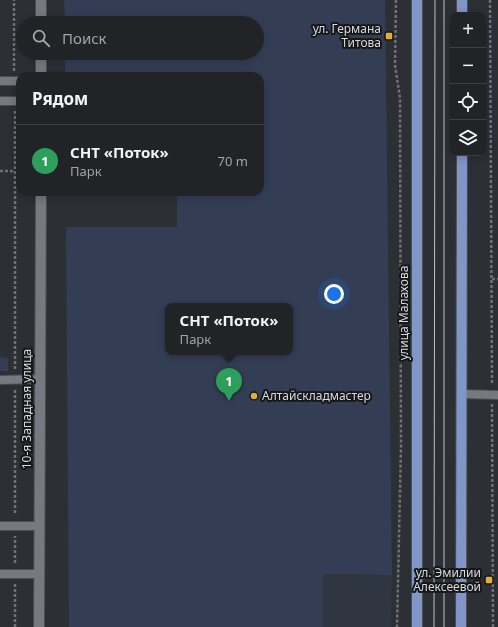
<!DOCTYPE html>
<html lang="ru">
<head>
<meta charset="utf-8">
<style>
	body { margin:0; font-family:"Noto Sans",sans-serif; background:#292b2f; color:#f1f3f6 }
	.controls { position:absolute; right:12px; top:12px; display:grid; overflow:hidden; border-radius:8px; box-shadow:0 2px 10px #0003 }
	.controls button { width:36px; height:36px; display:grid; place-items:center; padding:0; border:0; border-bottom:1px solid #3e4044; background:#212327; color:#f1f3f6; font:20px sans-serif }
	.you { position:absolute; left:334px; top:294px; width:14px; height:14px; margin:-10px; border:3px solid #fff; border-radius:50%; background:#1a73e8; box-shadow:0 0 0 6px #1a73e833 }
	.badge { display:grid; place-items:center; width:26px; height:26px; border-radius:50%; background:#b45309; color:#fff; font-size:13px; font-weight:700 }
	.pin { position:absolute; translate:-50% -33px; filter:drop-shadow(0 1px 2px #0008) }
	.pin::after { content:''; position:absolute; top:21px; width:14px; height:12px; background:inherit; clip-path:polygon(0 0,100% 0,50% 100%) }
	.popup { position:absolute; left:165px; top:303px; width:128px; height:52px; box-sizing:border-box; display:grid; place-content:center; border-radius:8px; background:#212327; filter:drop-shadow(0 1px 3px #0005); font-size:13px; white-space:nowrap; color:#a2a4a7 }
	.popup b { font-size:15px; color:#f1f3f6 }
	.popup::after { content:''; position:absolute; left:50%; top:100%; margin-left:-8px; border:8px solid transparent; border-top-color:#212327 }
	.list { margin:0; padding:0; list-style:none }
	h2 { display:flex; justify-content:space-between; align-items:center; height:52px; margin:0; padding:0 16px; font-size:17px }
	h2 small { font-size:13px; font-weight:400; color:#a2a4a7 }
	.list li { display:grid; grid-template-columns:26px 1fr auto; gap:12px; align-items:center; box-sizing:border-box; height:72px; padding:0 16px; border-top:1px solid #3e4044 }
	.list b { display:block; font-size:15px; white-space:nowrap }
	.list p { margin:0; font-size:13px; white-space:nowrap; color:#a2a4a7 }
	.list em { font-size:13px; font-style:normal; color:#a2a4a7 }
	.icon { flex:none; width:22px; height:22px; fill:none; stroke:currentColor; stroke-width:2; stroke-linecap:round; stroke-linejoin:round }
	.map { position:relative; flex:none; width:498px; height:627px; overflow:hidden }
	.search { position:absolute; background:#212327; box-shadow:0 2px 10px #0003; left:16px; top:16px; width:248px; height:44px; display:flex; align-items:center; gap:10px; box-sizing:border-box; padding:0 14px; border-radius:22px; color:#a2a4a7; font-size:15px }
	.panel { position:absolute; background:#212327; box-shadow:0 2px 10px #0003; left:16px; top:72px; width:248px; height:124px; border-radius:12px }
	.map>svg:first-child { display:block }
	.built { fill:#303641 }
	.green { fill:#333e55; fill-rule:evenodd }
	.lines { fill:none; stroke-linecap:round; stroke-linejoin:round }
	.service-casing { stroke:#4b4d52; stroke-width:10 }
	.minor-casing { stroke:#4b4d52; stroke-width:12 }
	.primary-casing { stroke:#4b4d52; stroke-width:12 }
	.path { stroke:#6f7176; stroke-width:2.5; stroke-dasharray:3 2; stroke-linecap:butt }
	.service { stroke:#767980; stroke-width:8 }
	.minor { stroke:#767980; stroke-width:10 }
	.primary { stroke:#8096c7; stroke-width:10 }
	.tram { stroke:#c1c3c7; stroke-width:1 }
	.poi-dot { fill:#e0af34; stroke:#161719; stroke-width:1.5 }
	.labels { text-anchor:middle; stroke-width:4; stroke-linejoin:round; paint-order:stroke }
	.poi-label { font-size:12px; fill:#d7d9dd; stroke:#161719; text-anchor:end }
	.street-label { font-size:12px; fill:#d7d9dd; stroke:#161719 }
</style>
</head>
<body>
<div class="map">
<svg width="498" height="627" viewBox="0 0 498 627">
	<rect width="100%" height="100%" fill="#2c2f34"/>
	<path class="built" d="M 323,574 L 392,575 L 391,627 L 323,627 Z"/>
	<g class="green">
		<path d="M 64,0 L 385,0 L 392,575 L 323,574 L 323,627 L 69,627 L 66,227 L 177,227 L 177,192 L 260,192 L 260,76 L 65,76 L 65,53 L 257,53 L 257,23 L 65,23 ZM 168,306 L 290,306 L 290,352 L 168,352 Z"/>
		<path d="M 0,357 L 8,358 L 8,371 L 0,371 Z"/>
	</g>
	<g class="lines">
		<defs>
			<g id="service">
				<path d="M 0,81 L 20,81"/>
				<path d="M 0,101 L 20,101"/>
				<path d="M 0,380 L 40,379"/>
				<path d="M 462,394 L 498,395"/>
				<path d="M 0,526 L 39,526"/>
				<path d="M 0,574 L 39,574"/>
			</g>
			<g id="minor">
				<path d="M 41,23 L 41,0"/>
				<path d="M 41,76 L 41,53"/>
				<path d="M 39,627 L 41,192"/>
			</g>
			<g id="primary">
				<path d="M 462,0 L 462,15"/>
				<path d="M 417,627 L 417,0"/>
				<path d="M 461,627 L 462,153"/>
			</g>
		</defs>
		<use href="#service" class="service-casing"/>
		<use href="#minor" class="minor-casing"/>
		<use href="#primary" class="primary-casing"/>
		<g class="path">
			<path d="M 396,0 L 395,65 L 400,98 L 401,447 L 397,627"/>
			<path d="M 490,0 L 492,383"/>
			<path d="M 14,71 L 14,0"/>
			<path d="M 0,171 L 15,171"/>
			<path d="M 492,279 L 498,279"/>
			<path d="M 15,369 L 15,110"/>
			<path d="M 15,390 L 15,515"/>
			<path d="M 492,404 L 493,627"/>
			<path d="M 15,563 L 15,536"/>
			<path d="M 15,627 L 15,584"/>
		</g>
		<use href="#service" class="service"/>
		<use href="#minor" class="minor"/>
		<use href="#primary" class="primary"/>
		<g class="tram">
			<path d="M 434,627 L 435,0"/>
			<path d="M 444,627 L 444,0"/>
		</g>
	</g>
	<g class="poi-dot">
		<rect x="385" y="32" width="8" height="8" rx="2"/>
		<circle cx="254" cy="396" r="4"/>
		<rect x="485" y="576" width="8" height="8" rx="2"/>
	</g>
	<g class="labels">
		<g class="poi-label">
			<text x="381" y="33">ул. Германа<tspan x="381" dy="14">Титова</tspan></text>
			<text x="262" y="400" text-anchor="start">Алтайскладмастер</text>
			<text x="481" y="577">ул. Эмилии<tspan x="481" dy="14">Алексеевой</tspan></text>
		</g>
		<g class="street-label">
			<text transform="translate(404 313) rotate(-90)" y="4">улица Малахова</text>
			<text transform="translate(27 409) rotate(-90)" y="4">10-я Западная улица</text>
		</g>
	</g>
</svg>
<div class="controls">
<button>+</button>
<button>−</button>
<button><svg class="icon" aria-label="locate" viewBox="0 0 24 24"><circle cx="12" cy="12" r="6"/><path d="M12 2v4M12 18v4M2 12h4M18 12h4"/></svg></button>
<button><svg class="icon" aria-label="layers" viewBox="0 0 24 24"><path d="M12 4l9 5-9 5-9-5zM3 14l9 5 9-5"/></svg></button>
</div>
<div class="you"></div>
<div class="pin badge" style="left:229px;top:401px;background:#2e9e5b">1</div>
<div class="popup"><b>СНТ «Поток»</b>Парк</div>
<div class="search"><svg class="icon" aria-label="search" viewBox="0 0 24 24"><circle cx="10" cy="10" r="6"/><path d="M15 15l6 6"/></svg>Поиск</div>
<section class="panel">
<h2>Рядом<small></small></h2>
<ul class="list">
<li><span class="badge" style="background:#2e9e5b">1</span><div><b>СНТ «Поток»</b><p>Парк</p></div><em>70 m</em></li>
</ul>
</section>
</div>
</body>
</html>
